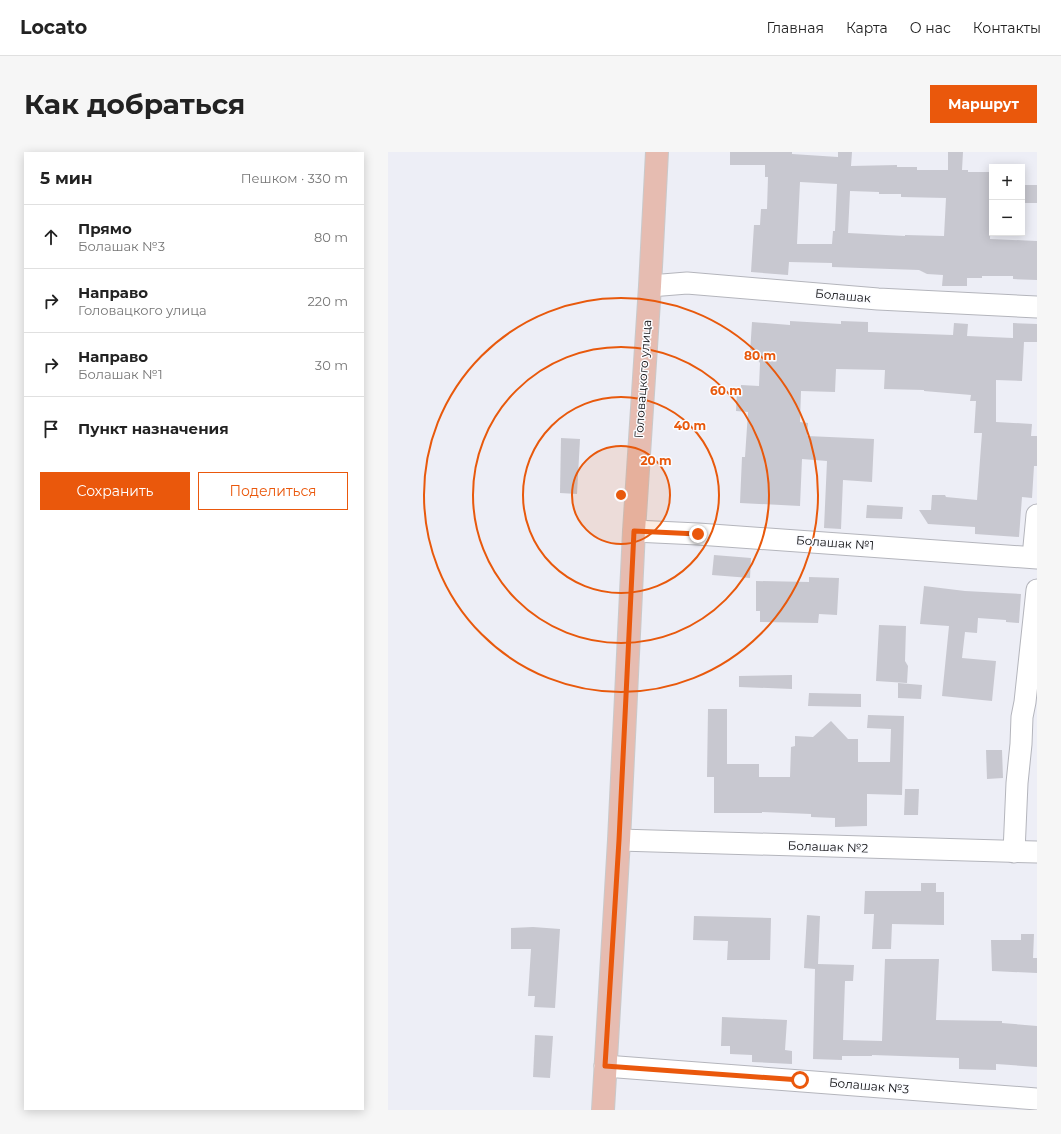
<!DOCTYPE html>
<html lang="ru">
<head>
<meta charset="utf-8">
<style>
	body { margin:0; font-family:Montserrat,sans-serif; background:#f6f6f6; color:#222 }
	.controls { position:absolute; right:12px; top:12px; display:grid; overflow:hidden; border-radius:0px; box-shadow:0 2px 10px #0003 }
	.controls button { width:36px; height:36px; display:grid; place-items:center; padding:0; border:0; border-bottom:1px solid #e0e0e0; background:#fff; color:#222; font:20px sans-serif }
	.stop { position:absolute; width:12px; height:12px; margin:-9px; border:3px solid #ea580c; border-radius:50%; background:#fff }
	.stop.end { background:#ea580c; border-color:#fff; box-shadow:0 1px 4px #0008 }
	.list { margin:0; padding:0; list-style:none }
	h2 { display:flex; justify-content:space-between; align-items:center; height:52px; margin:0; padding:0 16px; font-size:17px }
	h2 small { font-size:13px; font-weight:400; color:#767676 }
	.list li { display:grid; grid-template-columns:26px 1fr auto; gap:12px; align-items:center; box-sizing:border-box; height:64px; padding:0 16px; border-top:1px solid #e0e0e0 }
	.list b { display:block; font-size:15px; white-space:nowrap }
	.list p { margin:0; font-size:13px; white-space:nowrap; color:#767676 }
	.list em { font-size:13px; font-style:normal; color:#767676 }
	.actions { display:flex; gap:8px; padding:12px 16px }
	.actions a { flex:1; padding:9px 0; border:1px solid #ea580c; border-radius:0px; text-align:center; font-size:14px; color:#ea580c }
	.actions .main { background:#ea580c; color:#fff }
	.icon { flex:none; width:22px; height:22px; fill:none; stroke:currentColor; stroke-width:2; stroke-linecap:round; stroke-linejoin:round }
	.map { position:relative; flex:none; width:649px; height:958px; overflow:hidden; border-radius:0px }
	header { display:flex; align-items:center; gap:24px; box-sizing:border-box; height:56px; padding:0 20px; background:#fff; border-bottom:1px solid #e0e0e0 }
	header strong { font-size:19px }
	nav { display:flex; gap:22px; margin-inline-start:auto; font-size:14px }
	.intro { display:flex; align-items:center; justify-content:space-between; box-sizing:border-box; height:96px; padding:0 24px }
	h1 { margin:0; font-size:28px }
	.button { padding:10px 18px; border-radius:0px; background:#ea580c; color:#fff; font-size:14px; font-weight:700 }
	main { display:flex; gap:24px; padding:0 24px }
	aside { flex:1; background:#fff; border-radius:0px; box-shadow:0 2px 10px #0003 }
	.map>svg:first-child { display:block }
	.building { fill:#c8c8d0; fill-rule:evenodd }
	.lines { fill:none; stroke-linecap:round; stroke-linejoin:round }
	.minor-casing { stroke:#b4b5bc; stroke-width:23 }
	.major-casing { stroke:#c9c9ca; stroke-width:24 }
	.minor { stroke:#fff; stroke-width:21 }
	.major { stroke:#e6bcb1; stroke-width:22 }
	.route { stroke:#ea580c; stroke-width:5 }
	.ring { fill:none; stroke:#e8590c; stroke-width:2 }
	.labels { text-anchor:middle; stroke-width:3; stroke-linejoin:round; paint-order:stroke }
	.street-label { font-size:12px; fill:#0b0b0e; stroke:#fbfcff }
	.centre { fill:#e8590c; stroke:#fbfcff; stroke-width:2 }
	.ring-label { font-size:12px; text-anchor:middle; font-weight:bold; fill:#e8590c; stroke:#fbfcff; stroke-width:3; stroke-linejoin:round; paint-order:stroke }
</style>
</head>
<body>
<header>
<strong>Locato</strong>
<nav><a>Главная</a><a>Карта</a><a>О нас</a><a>Контакты</a></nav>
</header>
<div class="intro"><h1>Как добраться</h1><a class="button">Маршрут</a></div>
<main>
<aside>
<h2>5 мин<small>Пешком · 330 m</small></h2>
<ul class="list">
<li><svg class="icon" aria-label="ahead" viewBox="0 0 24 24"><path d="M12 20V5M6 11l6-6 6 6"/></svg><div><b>Прямо</b><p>Болашак №3</p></div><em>80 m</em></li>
<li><svg class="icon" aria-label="right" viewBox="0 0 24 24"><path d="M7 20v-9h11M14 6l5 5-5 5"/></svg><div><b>Направо</b><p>Головацкого улица</p></div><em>220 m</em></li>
<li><svg class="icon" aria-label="right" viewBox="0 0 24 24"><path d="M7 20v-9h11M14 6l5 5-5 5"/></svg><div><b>Направо</b><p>Болашак №1</p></div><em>30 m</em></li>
<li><svg class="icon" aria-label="arrive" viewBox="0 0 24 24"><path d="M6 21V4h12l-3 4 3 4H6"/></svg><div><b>Пункт назначения</b></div></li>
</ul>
<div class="actions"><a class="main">Сохранить</a><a>Поделиться</a></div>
</aside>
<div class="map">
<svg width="649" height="958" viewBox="0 0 649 958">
	<rect width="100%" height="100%" fill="#edeef6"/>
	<g class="building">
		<path d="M 342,0 L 404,0 L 404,2 L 450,5 L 450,0 L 464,0 L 463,14 L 509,13 L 509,15 L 529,15 L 529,18 L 560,18 L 560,0 L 575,0 L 574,18 L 580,18 L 580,20 L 604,20 L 602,87 L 649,89 L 649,128 L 625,127 L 625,124 L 594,124 L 594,126 L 579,126 L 579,134 L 554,134 L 555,123 L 539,122 L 531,118 L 444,115 L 444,111 L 401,110 L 400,123 L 363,120 L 366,73 L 372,73 L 373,57 L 379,57 L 380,25 L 377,25 L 377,13 L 342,13 ZM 412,30 L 449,32 L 447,79 L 445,79 L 444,92 L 409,92 ZM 462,39 L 491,40 L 491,42 L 513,42 L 513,45 L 558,46 L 556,84 L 517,83 L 517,84 L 460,81 Z"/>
		<rect x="634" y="33" width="15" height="18"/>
		<path d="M 402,169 L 453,172 L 453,169 L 480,170 L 480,180 L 565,183 L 566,171 L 580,172 L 579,184 L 625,186 L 625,171 L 649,172 L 649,190 L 636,190 L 634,229 L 608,228 L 608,270 L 644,272 L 643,284 L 649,284 L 649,314 L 646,314 L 644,346 L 634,345 L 631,385 L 587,382 L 587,375 L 540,372 L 531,358 L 543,358 L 544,343 L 557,343 L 558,345 L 589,348 L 594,281 L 586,281 L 588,249 L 582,249 L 583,243 L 536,239 L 536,238 L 496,237 L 497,218 L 448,217 L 447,240 L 413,239 L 412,270 L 420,271 L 419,284 L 486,287 L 484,330 L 455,328 L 453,377 L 436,376 L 439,309 L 414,307 L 412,354 L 352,351 L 354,305 L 357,305 L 360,260 L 348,259 L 349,238 L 353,238 L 353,233 L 371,234 L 372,211 L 367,204 L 362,201 L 364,170 L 402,173 Z"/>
		<path d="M 173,286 L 192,287 L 189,342 L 172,341 Z"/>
		<path d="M 479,353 L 515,355 L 514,367 L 478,366 Z"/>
		<path d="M 326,403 L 363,406 L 362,426 L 324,423 Z"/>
		<path d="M 421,425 L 451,426 L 449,463 L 431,462 L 430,471 L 372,470 L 372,459 L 368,459 L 368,429 L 421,430 Z"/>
		<path d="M 536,434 L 577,439 L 633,442 L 631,471 L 618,470 L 618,468 L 590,466 L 589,481 L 577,480 L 574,506 L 608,509 L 604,549 L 554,544 L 561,474 L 532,472 Z"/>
		<path d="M 491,473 L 518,474 L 517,509 L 520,514 L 519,531 L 488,529 Z"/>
		<path d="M 404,523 L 404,537 L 351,535 L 351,524 Z"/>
		<path d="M 510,531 L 534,533 L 533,547 L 510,546 Z"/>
		<path d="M 421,541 L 473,542 L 473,555 L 420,554 Z"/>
		<path d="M 320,557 L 339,557 L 339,612 L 371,612 L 371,625 L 402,625 L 403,595 L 407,594 L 407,584 L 425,585 L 443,569 L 460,587 L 470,587 L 470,610 L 502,610 L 503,577 L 479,576 L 480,563 L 516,564 L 514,643 L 479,642 L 479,674 L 447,675 L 447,666 L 423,665 L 423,662 L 374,660 L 374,661 L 326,661 L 326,625 L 319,625 Z"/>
		<path d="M 598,598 L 614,598 L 615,626 L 599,627 Z"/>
		<path d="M 517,637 L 531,637 L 530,663 L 516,663 Z"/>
		<path d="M 533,731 L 548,731 L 548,740 L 556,740 L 556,773 L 504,772 L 503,797 L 484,797 L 486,762 L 476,762 L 477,739 L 533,739 Z"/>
		<path d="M 419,763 L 432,764 L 430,812 L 466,813 L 465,829 L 457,829 L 455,888 L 494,889 L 497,807 L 551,807 L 548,868 L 614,869 L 614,871 L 649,874 L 649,915 L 608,912 L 608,918 L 571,917 L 571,906 L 484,903 L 484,904 L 454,904 L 454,908 L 425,907 L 427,817 L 416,816 Z"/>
		<path d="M 306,764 L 383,766 L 382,808 L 339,808 L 340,789 L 305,788 Z"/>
		<path d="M 145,775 L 172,777 L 167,856 L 146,855 L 147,844 L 140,844 L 143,797 L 123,797 L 123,776 Z"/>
		<path d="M 633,782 L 646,782 L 645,806 L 649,806 L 649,821 L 604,819 L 603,788 L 633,788 Z"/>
		<path d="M 334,865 L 399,868 L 397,898 L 404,899 L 404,912 L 364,910 L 364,903 L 342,902 L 342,894 L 333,894 Z"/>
		<path d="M 147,883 L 165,884 L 162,926 L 145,925 Z"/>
	</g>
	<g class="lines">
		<defs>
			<g id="minor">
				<path d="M 262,134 L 299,131 L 490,147 L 649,155"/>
				<path d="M 246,379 L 310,382 L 649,406"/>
				<path d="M 645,405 L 649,363"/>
				<path d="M 231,688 L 649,700"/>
				<path d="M 626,700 L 629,631 L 633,592 L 634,565 L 637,550 L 649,438"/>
				<path d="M 217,914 L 649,947"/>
			</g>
			<path id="major" d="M 215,958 L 231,688 L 246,379 L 262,134 L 269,0"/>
		</defs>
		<use href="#minor" class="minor-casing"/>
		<use href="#major" class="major-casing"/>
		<use href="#minor" class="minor"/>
		<use href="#major" class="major"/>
	</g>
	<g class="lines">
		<path class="route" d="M 310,382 L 246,379 L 231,688 L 217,914 L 412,928"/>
	</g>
	<circle cx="233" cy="343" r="49" fill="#e8590c" fill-opacity=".12"/>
	<g class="ring">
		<circle cx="233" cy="343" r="49"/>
		<circle cx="233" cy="343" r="98"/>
		<circle cx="233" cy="343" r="148"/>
		<circle cx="233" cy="343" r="197"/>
	</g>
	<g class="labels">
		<g class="street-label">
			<text transform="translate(455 144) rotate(5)" y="4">Болашак</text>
			<text transform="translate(255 227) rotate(-86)" y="4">Головацкого улица</text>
			<text transform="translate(447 391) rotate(4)" y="4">Болашак №1</text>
			<text transform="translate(440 695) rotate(2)" y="4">Болашак №2</text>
			<text transform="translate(481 934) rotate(5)" y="4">Болашак №3</text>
		</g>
	</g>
	<circle cx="233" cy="343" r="6" class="centre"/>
	<g class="ring-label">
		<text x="372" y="208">80 m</text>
		<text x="338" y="243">60 m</text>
		<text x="302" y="278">40 m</text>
		<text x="268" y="313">20 m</text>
	</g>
</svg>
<div class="controls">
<button>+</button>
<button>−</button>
</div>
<div class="stop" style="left:412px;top:928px"></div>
<div class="stop end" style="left:310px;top:382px"></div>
</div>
</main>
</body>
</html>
